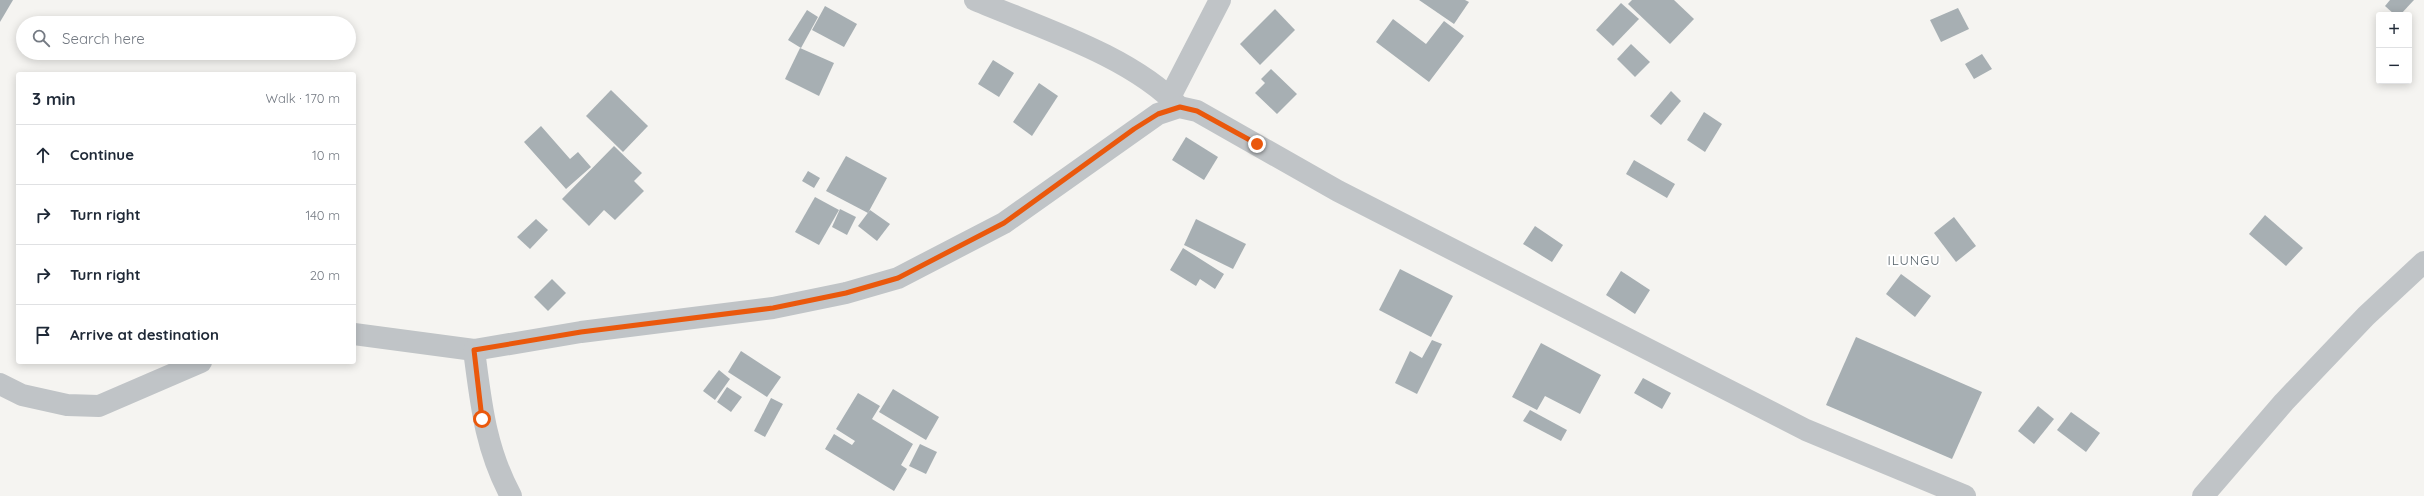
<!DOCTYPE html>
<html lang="en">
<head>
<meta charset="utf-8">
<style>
	body { margin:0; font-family:Quicksand,sans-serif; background:#f6f6f7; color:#1f2937 }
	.controls { position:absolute; right:12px; top:12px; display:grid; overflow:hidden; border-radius:4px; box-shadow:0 2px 10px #0003 }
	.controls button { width:36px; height:36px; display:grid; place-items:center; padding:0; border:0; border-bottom:1px solid #e0e1e3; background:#fff; color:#1f2937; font:20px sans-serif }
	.stop { position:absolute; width:12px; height:12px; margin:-9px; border:3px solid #ea580c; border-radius:50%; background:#fff }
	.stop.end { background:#ea580c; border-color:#fff; box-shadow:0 1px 4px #0008 }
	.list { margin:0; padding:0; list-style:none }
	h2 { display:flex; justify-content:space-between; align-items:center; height:52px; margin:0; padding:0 16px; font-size:17px }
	h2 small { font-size:13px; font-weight:400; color:#747a83 }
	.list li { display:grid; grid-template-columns:26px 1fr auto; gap:12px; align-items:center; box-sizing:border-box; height:60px; padding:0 16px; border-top:1px solid #e0e1e3 }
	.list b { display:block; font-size:15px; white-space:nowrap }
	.list em { font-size:13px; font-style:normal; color:#747a83 }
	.icon { flex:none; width:22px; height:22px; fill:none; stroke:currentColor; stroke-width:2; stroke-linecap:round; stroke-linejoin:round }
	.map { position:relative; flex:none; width:2424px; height:496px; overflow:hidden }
	.search { position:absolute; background:#fff; box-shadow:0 2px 10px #0003; left:16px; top:16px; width:340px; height:44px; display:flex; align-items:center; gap:10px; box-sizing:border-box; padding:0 14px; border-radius:22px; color:#747a83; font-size:15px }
	.panel { position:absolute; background:#fff; box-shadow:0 2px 10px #0003; left:16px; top:72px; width:340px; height:292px; border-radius:4px }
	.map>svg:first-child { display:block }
	.building { fill:#a7afb3 }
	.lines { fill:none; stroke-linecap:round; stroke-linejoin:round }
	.street { stroke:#c0c4c7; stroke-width:22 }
	.route { stroke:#ea580c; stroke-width:5 }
	.labels { text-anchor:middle; stroke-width:4; stroke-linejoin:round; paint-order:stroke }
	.quarter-label { font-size:13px; letter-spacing:1px; fill:#525e66; stroke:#fff }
</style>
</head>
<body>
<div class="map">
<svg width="2424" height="496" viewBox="0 0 2424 496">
	<rect width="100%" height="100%" fill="#f5f4f1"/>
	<g class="building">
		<path d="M 0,0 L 13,0 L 0,22 Z"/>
		<path d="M 1419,0 L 1465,0 L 1469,2 L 1454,24 Z"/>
		<path d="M 1632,0 L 1674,0 L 1694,19 L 1670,44 L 1628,4 Z"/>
		<path d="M 2390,0 L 2414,0 L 2400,15 L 2395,15 L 2385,6 Z"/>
		<path d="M 1621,3 L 1639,19 L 1613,46 L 1596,30 Z"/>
		<path d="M 825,6 L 857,24 L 844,47 L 812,30 Z"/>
		<path d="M 1958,8 L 1969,29 L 1941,42 L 1930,20 Z"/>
		<path d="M 1275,9 L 1295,30 L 1260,65 L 1240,44 Z"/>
		<path d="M 807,10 L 818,17 L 801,48 L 788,40 Z"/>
		<path d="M 1393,19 L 1426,44 L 1444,21 L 1464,36 L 1429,82 L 1376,42 Z"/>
		<path d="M 1631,44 L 1650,62 L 1635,77 L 1617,59 Z"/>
		<path d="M 800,48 L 834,63 L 819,96 L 785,79 Z"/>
		<path d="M 1982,54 L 1992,69 L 1974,79 L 1965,64 Z"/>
		<path d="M 993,60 L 1014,73 L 999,97 L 978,84 Z"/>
		<path d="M 1271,69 L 1297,94 L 1277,114 L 1255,93 L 1265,83 L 1261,79 Z"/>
		<path d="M 1039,83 L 1058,96 L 1032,136 L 1013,122 Z"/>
		<path d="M 611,90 L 648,126 L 623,152 L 586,116 Z"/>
		<path d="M 1671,91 L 1681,101 L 1661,125 L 1650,116 Z"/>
		<path d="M 1704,112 L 1722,124 L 1705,152 L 1687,140 Z"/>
		<path d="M 541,126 L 570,159 L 578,152 L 591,167 L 566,189 L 524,142 Z"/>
		<path d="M 1186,137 L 1218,157 L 1204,180 L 1172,160 Z"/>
		<path d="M 614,146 L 642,173 L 634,181 L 644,191 L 615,220 L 604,210 L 589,226 L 562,199 Z"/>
		<path d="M 846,156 L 887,178 L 868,213 L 826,191 Z"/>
		<path d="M 1634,160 L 1675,184 L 1667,198 L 1626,174 Z"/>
		<path d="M 808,171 L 820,178 L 814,188 L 802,181 Z"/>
		<path d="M 815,197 L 839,210 L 819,245 L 795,232 Z"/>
		<path d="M 840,209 L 856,217 L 847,235 L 832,227 Z"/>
		<path d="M 870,210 L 890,224 L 877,241 L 858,226 Z"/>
		<path d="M 2265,215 L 2303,248 L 2286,266 L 2249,234 Z"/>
		<path d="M 1954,217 L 1976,246 L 1956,262 L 1934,233 Z"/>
		<path d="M 536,219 L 548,230 L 530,249 L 517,237 Z"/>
		<path d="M 1196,219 L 1246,244 L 1233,269 L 1184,245 Z"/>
		<path d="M 1535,226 L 1563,245 L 1552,262 L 1523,244 Z"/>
		<path d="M 1183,248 L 1224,274 L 1215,289 L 1200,279 L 1196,286 L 1170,270 Z"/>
		<path d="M 1400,269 L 1453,296 L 1431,337 L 1379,310 Z"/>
		<path d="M 1621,271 L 1650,290 L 1635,314 L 1606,295 Z"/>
		<path d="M 1901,274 L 1931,296 L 1915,317 L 1886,294 Z"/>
		<path d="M 552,279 L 566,293 L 548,311 L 534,297 Z"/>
		<path d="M 1856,337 L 1982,392 L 1952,459 L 1826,405 Z"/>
		<path d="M 1432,340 L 1442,344 L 1417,394 L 1395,383 L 1410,351 L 1422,358 Z"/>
		<path d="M 1541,343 L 1601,375 L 1580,414 L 1545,396 L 1537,410 L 1512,397 Z"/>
		<path d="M 741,351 L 781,377 L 767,397 L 728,372 Z"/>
		<path d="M 719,370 L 730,379 L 715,400 L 703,391 Z"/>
		<path d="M 1643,378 L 1671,393 L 1662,409 L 1634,393 Z"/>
		<path d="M 727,387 L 742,397 L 731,412 L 717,402 Z"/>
		<path d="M 893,389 L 939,417 L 926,440 L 879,412 Z"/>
		<path d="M 858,393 L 880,406 L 872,419 L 913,444 L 901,465 L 907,469 L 894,491 L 825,449 L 834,434 L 852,445 L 855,441 L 836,429 Z"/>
		<path d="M 771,398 L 783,404 L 765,437 L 754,431 Z"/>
		<path d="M 2038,406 L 2054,419 L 2034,444 L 2018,431 Z"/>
		<path d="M 1530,410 L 1567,430 L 1561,441 L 1523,421 Z"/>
		<path d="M 2071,412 L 2100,433 L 2086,452 L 2057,430 Z"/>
		<path d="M 920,444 L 937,452 L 926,474 L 909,466 Z"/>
	</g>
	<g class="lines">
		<g class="street">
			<path d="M 975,0 C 1038,27 1132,56 1179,107"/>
			<path d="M 1170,97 L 1220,0"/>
			<path d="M 354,334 L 474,350 L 581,332 L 773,308 L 846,293 L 898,278 L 1004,223 L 1158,114 L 1179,107 L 1197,111 L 1338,191 L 1806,430 L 1965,496"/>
			<path d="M 474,350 C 481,403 485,448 511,496"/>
			<path d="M 0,384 L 22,395 L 67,405 L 99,406 L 201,362"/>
			<path d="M 2203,496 L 2284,402 L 2366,316 L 2424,262"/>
		</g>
	</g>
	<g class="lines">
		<path class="route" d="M 482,419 L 474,350 L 581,332 L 773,308 L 846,293 L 898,278 L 1004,223 L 1134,129 L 1158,114 L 1180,107 L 1197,111 L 1257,144"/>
	</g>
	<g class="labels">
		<g class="quarter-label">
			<text x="1914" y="265">ILUNGU</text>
		</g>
	</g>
</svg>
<div class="controls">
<button>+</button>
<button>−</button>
</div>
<div class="stop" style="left:482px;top:419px"></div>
<div class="stop end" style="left:1257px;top:144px"></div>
<div class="search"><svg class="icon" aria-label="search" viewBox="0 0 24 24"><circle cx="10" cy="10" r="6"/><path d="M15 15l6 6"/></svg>Search here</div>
<section class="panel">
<h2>3 min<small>Walk · 170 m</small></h2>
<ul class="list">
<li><svg class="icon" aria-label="ahead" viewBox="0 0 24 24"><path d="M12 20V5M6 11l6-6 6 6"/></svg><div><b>Continue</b></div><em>10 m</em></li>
<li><svg class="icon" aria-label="right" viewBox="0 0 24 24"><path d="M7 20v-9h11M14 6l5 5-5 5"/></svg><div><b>Turn right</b></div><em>140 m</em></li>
<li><svg class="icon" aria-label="right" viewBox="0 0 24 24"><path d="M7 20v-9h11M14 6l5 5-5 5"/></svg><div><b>Turn right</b></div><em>20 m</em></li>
<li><svg class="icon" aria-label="arrive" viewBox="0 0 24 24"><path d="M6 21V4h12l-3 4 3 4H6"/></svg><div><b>Arrive at destination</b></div></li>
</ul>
</section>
</div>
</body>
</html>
